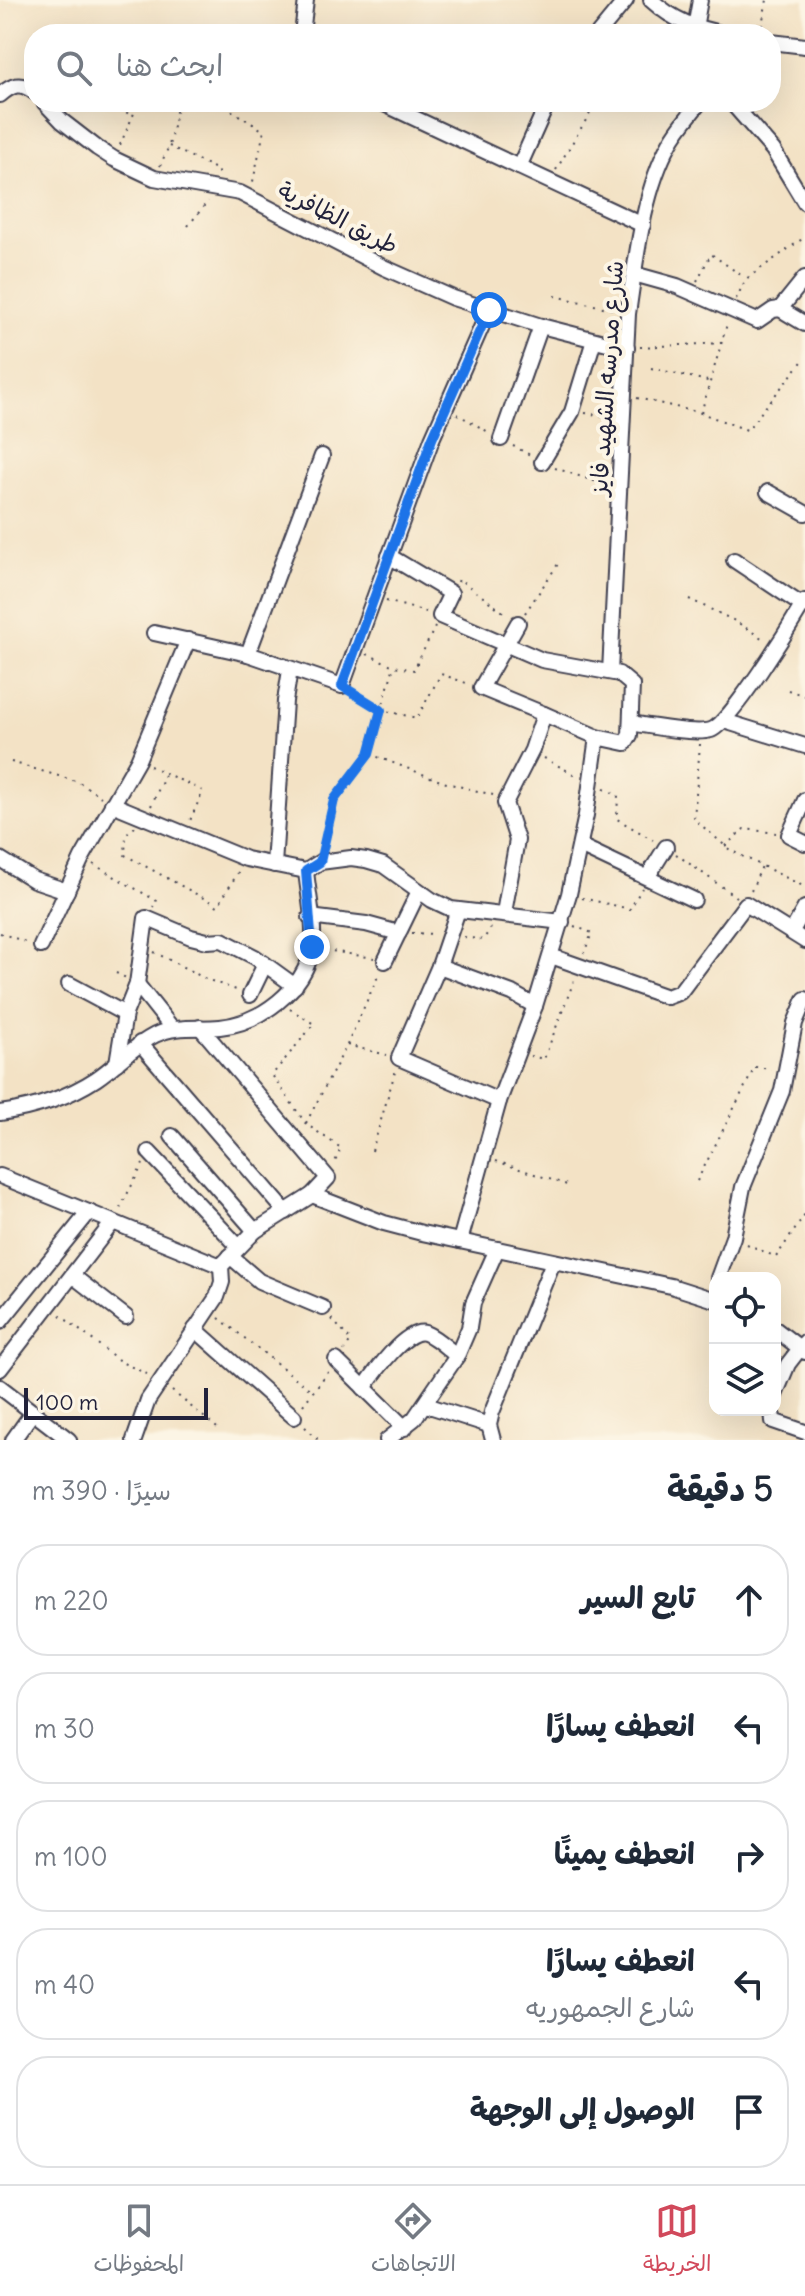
<!DOCTYPE html>
<html lang="ar">
<head>
<meta charset="utf-8">
<style>
	body { margin:0; font-family:Delius,"Playpen Sans Arabic",sans-serif; background:#f6f6f7; color:#1f2937; direction:rtl }
	.controls { position:absolute; right:24px; bottom:24px; display:grid; overflow:hidden; border-radius:16px; box-shadow:0 8px 32px #0002 }
	.controls button { width:72px; height:72px; display:grid; place-items:center; padding:0; border:0; border-bottom:2px solid #e0e1e3; background:#fff; color:#1f2937; font:40px sans-serif }
	.scale { position:absolute; left:24px; bottom:20px; width:184px; box-sizing:border-box; padding-left:8px; border:4px solid #22223b; border-top:0; font-size:22px; line-height:28px; white-space:nowrap; color:#22223b; -webkit-text-stroke:6px #fcf5e5; paint-order:stroke }
	.stop { position:absolute; width:24px; height:24px; margin:-18px; border:6px solid #1a73e8; border-radius:50%; background:#fff }
	.stop.end { background:#1a73e8; border-color:#fff; box-shadow:0 2px 8px #0008 }
	.list { margin:0; padding:0; list-style:none }
	h2 { display:flex; justify-content:space-between; align-items:center; height:104px; margin:0; padding:0 32px; font-size:34px }
	h2 small { font-size:26px; font-weight:400; color:#747a83 }
	.list li { display:grid; grid-template-columns:52px 1fr auto; gap:24px; align-items:center; box-sizing:border-box; height:112px; margin:0 16px 16px; padding:0 16px; border:2px solid #e0e1e3; border-radius:32px }
	.list b { display:block; font-size:30px; white-space:nowrap }
	.list p { margin:0; font-size:26px; white-space:nowrap; color:#747a83 }
	.list em { font-size:26px; font-style:normal; color:#747a83 }
	.icon { flex:none; width:44px; height:44px; fill:none; stroke:currentColor; stroke-width:2; stroke-linecap:round; stroke-linejoin:round }
	.map { position:relative; flex:none; width:805px; height:1440px; overflow:hidden; direction:ltr }
	.search { position:absolute; background:#fff; box-shadow:0 8px 32px #0002; left:24px; right:24px; top:24px; height:88px; display:flex; align-items:center; gap:20px; box-sizing:border-box; padding:0 28px; border-radius:32px; color:#747a83; font-size:30px }
	.sheet { height:744px; background:#fff }
	nav { display:flex; justify-content:space-around; align-items:center; box-sizing:border-box; height:112px; border-top:2px solid #e0e1e3; background:#fff; font-size:22px; color:#747a83 }
	nav a { display:grid; justify-items:center; gap:4px }
	nav .on { color:#d1495b }
	.map>svg:first-child { display:block }
	.lines { fill:none; stroke-linecap:round; stroke-linejoin:round }
	.street-casing { stroke:#413f50; stroke-width:18 }
	.path { stroke:#413f50; stroke-width:2; stroke-dasharray:2 6; stroke-linecap:butt }
	.street { stroke:#fff; stroke-width:14 }
	.route { stroke:#1a73e8; stroke-width:10 }
	.labels { text-anchor:middle; stroke-width:8; stroke-linejoin:round; paint-order:stroke }
	.street-label { font-size:24px; fill:#22223b; stroke:#fcf5e5 }
</style>
</head>
<body>
<div class="map">
<svg width="805" height="1440" viewBox="0 0 805 1440">
	<rect width="100%" height="100%" fill="#fcf5e5"/>
	<filter id="ink" filterUnits="userSpaceOnUse"><feTurbulence type="fractalNoise" baseFrequency=".0125" numOctaves="2"/><feDisplacementMap in="SourceGraphic" scale="16" xChannelSelector="R" yChannelSelector="G"/><feConvolveMatrix kernelMatrix="1 2 1 2 8 2 1 2 1" color-interpolation-filters="sRGB"/></filter>
	<filter id="wash" filterUnits="userSpaceOnUse"><feTurbulence type="fractalNoise" baseFrequency=".006" numOctaves="4" result="noise"/><feDisplacementMap in="SourceGraphic" scale="32" xChannelSelector="R" yChannelSelector="G"/><feGaussianBlur stdDeviation="1.8" result="paint"/><feColorMatrix in="noise" values="0 0 0 0 0 0 0 0 0 0 0 0 0 0 0 0 0 1.4 0 .05"/><feComposite in="paint" operator="in"/></filter>
	<g filter="url(#wash)">
		<rect width="100%" height="100%" fill="#f3e2c5"/>
	</g>
	<g filter="url(#ink)">
		<g class="lines">
			<defs>
				<g id="street">
					<path d="M 651,0 C 674,21 695,28 725,34"/>
					<path d="M 695,28 L 700,0"/>
					<path d="M 302,34 L 306,0"/>
					<path d="M 598,34 L 626,0"/>
					<path d="M 771,42 L 805,46"/>
					<path d="M 0,95 C 12,85 20,81 34,92"/>
					<path d="M 44,102 L 62,121 L 97,148 L 114,159 L 154,178 L 240,193 L 383,267 L 453,298 L 541,326 L 627,348"/>
					<path d="M 380,102 L 643,225"/>
					<path d="M 731,102 L 773,150 L 805,203"/>
					<path d="M 519,167 L 548,102"/>
					<path d="M 634,274 L 677,286 L 757,321 L 773,310 L 780,309 L 805,324"/>
					<path d="M 780,309 L 805,278"/>
					<path d="M 501,439 L 541,326"/>
					<path d="M 542,462 L 572,412 L 594,340"/>
					<path d="M 768,492 L 805,513"/>
					<path d="M 389,556 L 451,593 L 440,616 L 542,660 L 619,674 L 632,685 L 630,735 L 625,743 L 597,737 L 544,714"/>
					<path d="M 734,560 L 803,606"/>
					<path d="M 154,633 L 248,654 L 342,686 L 432,439 L 489,310"/>
					<path d="M 248,654 L 322,456"/>
					<path d="M 610,672 L 628,314 C 636,260 643,191 670,143 C 678,128 690,115 700,102"/>
					<path d="M 724,721 L 805,746"/>
					<path d="M 631,723 C 649,726 695,735 711,730 C 730,724 792,623 805,601"/>
					<path d="M 805,800 L 789,835 L 805,843"/>
					<path d="M 112,804 L 246,859 L 306,871 L 320,862 L 351,858 L 366,860 L 383,865 L 432,900 L 451,909 L 562,922"/>
					<path d="M 580,846 L 694,900"/>
					<path d="M 0,859 L 34,880 L 67,891"/>
					<path d="M 274,865 L 285,701 L 290,670"/>
					<path d="M 648,876 L 666,847"/>
					<path d="M 458,910 L 439,966 L 399,1058 L 499,1101"/>
					<path d="M 504,913 L 517,840 L 505,803 L 532,750 L 544,714 L 481,688 L 518,623"/>
					<path d="M 310,917 L 366,924 L 399,933"/>
					<path d="M 792,931 L 805,908"/>
					<path d="M 41,946 L 82,858 L 138,760 L 188,640"/>
					<path d="M 551,956 L 667,997 L 680,992 L 746,904 L 805,941"/>
					<path d="M 385,961 L 419,891"/>
					<path d="M 439,966 L 512,993 L 535,1006"/>
					<path d="M 69,984 L 125,1014"/>
					<path d="M 137,984 L 172,1028"/>
					<path d="M 250,995 L 265,964"/>
					<path d="M 140,1043 L 286,1212"/>
					<path d="M 117,1063 L 125,1014 L 137,984 L 146,918 L 191,937 L 207,941 L 222,940 L 255,957 L 295,986"/>
					<path d="M 0,1113 C 35,1108 67,1098 96,1079 C 117,1065 133,1046 155,1035 C 176,1025 197,1029 220,1027 C 260,1023 304,990 312,949 C 316,928 308,893 306,871"/>
					<path d="M 172,1136 L 255,1231"/>
					<path d="M 149,1152 L 239,1247"/>
					<path d="M 0,1176 L 221,1266"/>
					<path d="M 312,1195 L 384,1223 L 422,1233 L 671,1286 L 715,1300"/>
					<path d="M 460,1241 L 499,1101 L 535,1006 L 569,894 L 586,815 L 597,737"/>
					<path d="M 230,1256 L 259,1281 L 323,1308"/>
					<path d="M 73,1276 L 126,1317"/>
					<path d="M 718,1278 L 733,1237 L 743,1187 L 782,1091 L 795,1023 L 805,999"/>
					<path d="M 0,1322 L 89,1212"/>
					<path d="M 195,1329 L 294,1417"/>
					<path d="M 775,1329 L 805,1352"/>
					<path d="M 336,1360 L 405,1428"/>
					<path d="M 0,1369 L 113,1222"/>
					<path d="M 0,1387 L 69,1440"/>
					<path d="M 364,1388 C 373,1375 406,1327 425,1333 C 436,1337 448,1349 457,1356"/>
					<path d="M 775,1395 L 788,1364 L 805,1342"/>
					<path d="M 426,1405 L 489,1425"/>
					<path d="M 772,1410 L 773,1421 L 805,1432"/>
					<path d="M 13,1440 L 33,1412"/>
					<path d="M 134,1440 L 148,1400 L 217,1297 L 222,1282 L 221,1266 L 255,1231 L 312,1195 L 328,1178 L 200,1027"/>
					<path d="M 387,1440 L 414,1419 L 457,1356 L 469,1328 L 473,1303 L 497,1249"/>
					<path d="M 493,1440 L 489,1425 L 492,1412 L 553,1262"/>
				</g>
			</defs>
			<use href="#street" class="street-casing"/>
			<g class="path">
				<path d="M 760,34 L 767,0"/>
				<path d="M 114,102 L 131,116"/>
				<path d="M 218,102 L 264,131 L 252,186"/>
				<path d="M 120,145 L 139,102"/>
				<path d="M 169,146 L 218,170 L 218,175"/>
				<path d="M 160,166 L 169,146 L 178,102"/>
				<path d="M 556,170 L 595,105"/>
				<path d="M 188,226 L 208,201"/>
				<path d="M 697,281 L 711,254 L 745,278"/>
				<path d="M 555,296 L 616,310"/>
				<path d="M 736,299 L 746,279 L 805,237"/>
				<path d="M 640,347 L 722,343"/>
				<path d="M 651,368 L 712,382"/>
				<path d="M 637,398 L 701,413 L 747,430 L 805,358"/>
				<path d="M 585,413 L 610,417"/>
				<path d="M 701,413 L 727,324"/>
				<path d="M 457,414 L 490,433"/>
				<path d="M 513,446 L 532,456"/>
				<path d="M 555,468 L 606,485"/>
				<path d="M 458,582 L 459,579 L 506,614"/>
				<path d="M 689,599 L 735,621 L 765,640"/>
				<path d="M 386,601 L 426,612"/>
				<path d="M 525,613 L 558,564"/>
				<path d="M 367,654 L 394,666 L 414,670 L 435,627"/>
				<path d="M 788,690 L 805,696"/>
				<path d="M 353,693 L 381,710 L 417,718 L 441,674 L 469,684"/>
				<path d="M 700,744 L 694,819 L 730,850 L 805,887"/>
				<path d="M 370,754 L 443,782 L 493,795"/>
				<path d="M 544,758 L 577,776"/>
				<path d="M 11,762 L 79,782 L 101,797"/>
				<path d="M 150,766 L 203,791 L 189,823"/>
				<path d="M 604,789 L 618,795 L 617,819 L 653,840"/>
				<path d="M 151,806 L 165,775"/>
				<path d="M 135,827 L 126,834 L 125,855 L 218,906 L 240,869"/>
				<path d="M 725,846 L 744,829 L 776,833"/>
				<path d="M 323,848 L 334,800 L 369,754 L 394,666"/>
				<path d="M 676,854 L 736,897"/>
				<path d="M 93,864 L 157,901 L 153,907"/>
				<path d="M 751,891 L 762,866"/>
				<path d="M 582,898 L 630,909 L 642,888"/>
				<path d="M 574,926 L 592,933 L 584,953"/>
				<path d="M 0,933 L 29,943"/>
				<path d="M 412,933 L 434,934"/>
				<path d="M 464,937 L 483,940 L 491,928"/>
				<path d="M 325,950 L 374,958"/>
				<path d="M 154,952 L 206,979 L 239,991"/>
				<path d="M 116,973 L 126,978"/>
				<path d="M 290,1009 L 314,1024 L 272,1075 L 306,1124 L 341,1148 L 335,1162"/>
				<path d="M 347,1045 L 387,1055"/>
				<path d="M 530,1056 L 544,1059 L 575,978"/>
				<path d="M 306,1123 L 347,1045 L 379,974"/>
				<path d="M 372,1151 L 395,1072"/>
				<path d="M 496,1161 L 567,1185"/>
				<path d="M 697,1181 L 755,1067 L 771,1069"/>
				<path d="M 120,1208 L 143,1164"/>
				<path d="M 747,1244 L 776,1257 L 805,1215"/>
				<path d="M 60,1315 L 121,1362 L 147,1374"/>
				<path d="M 219,1318 L 312,1391"/>
				<path d="M 332,1319 L 351,1341 L 344,1351"/>
				<path d="M 172,1391 L 221,1431"/>
				<path d="M 303,1405 L 328,1372"/>
				<path d="M 305,1427 L 317,1438 L 316,1440"/>
			</g>
			<use href="#street" class="street"/>
		</g>
	</g>
	<g class="lines" filter="url(#ink)">
		<path class="route" d="M 312,947 L 306,871 L 320,862 L 334,800 L 369,754 L 381,710 L 342,686 L 432,439 L 489,310"/>
	</g>
	<g class="labels">
		<g class="street-label">
			<text transform="translate(338 218) rotate(27)" y="8">طريق الظافرية</text>
			<text transform="translate(607 378) rotate(-86)" y="8">شارع مدرسه الشهيد فايز</text>
		</g>
	</g>
</svg>
<div class="controls">
<button><svg class="icon" aria-label="locate" viewBox="0 0 24 24"><circle cx="12" cy="12" r="6"/><path d="M12 2v4M12 18v4M2 12h4M18 12h4"/></svg></button>
<button><svg class="icon" aria-label="layers" viewBox="0 0 24 24"><path d="M12 4l9 5-9 5-9-5zM3 14l9 5 9-5"/></svg></button>
</div>
<div class="scale">100 m</div>
<div class="stop" style="left:489px;top:310px"></div>
<div class="stop end" style="left:312px;top:947px"></div>
<div class="search"><svg class="icon" aria-label="search" viewBox="0 0 24 24"><circle cx="10" cy="10" r="6"/><path d="M15 15l6 6"/></svg>ابحث هنا</div>
</div>
<section class="sheet">
<h2>5 دقيقة<small>سيرًا · 390 m</small></h2>
<ul class="list">
<li><svg class="icon" aria-label="ahead" viewBox="0 0 24 24"><path d="M12 20V5M6 11l6-6 6 6"/></svg><div><b>تابع السير</b></div><em>220 m</em></li>
<li><svg class="icon" aria-label="left" viewBox="0 0 24 24"><path d="M17 20v-9H6M10 6l-5 5 5 5"/></svg><div><b>انعطف يسارًا</b></div><em>30 m</em></li>
<li><svg class="icon" aria-label="right" viewBox="0 0 24 24"><path d="M7 20v-9h11M14 6l5 5-5 5"/></svg><div><b>انعطف يمينًا</b></div><em>100 m</em></li>
<li><svg class="icon" aria-label="left" viewBox="0 0 24 24"><path d="M17 20v-9H6M10 6l-5 5 5 5"/></svg><div><b>انعطف يسارًا</b><p>شارع الجمهوريه</p></div><em>40 m</em></li>
<li><svg class="icon" aria-label="arrive" viewBox="0 0 24 24"><path d="M6 21V4h12l-3 4 3 4H6"/></svg><div><b>الوصول إلى الوجهة</b></div></li>
</ul>
</section>
<nav>
<a class="on"><svg class="icon" aria-label="map" viewBox="0 0 24 24"><path d="M3 6l6-2 6 2 6-2v14l-6 2-6-2-6 2zM9 4v14M15 6v14"/></svg>الخريطة</a>
<a><svg class="icon" aria-label="directions" viewBox="0 0 24 24"><path d="M12 3l9 9-9 9-9-9zM9 14v-3h6M13 9l2 2-2 2"/></svg>الاتجاهات</a>
<a><svg class="icon" aria-label="saved" viewBox="0 0 24 24"><path d="M7 4h10v16l-5-4-5 4z"/></svg>المحفوظات</a>
</nav>
</body>
</html>
